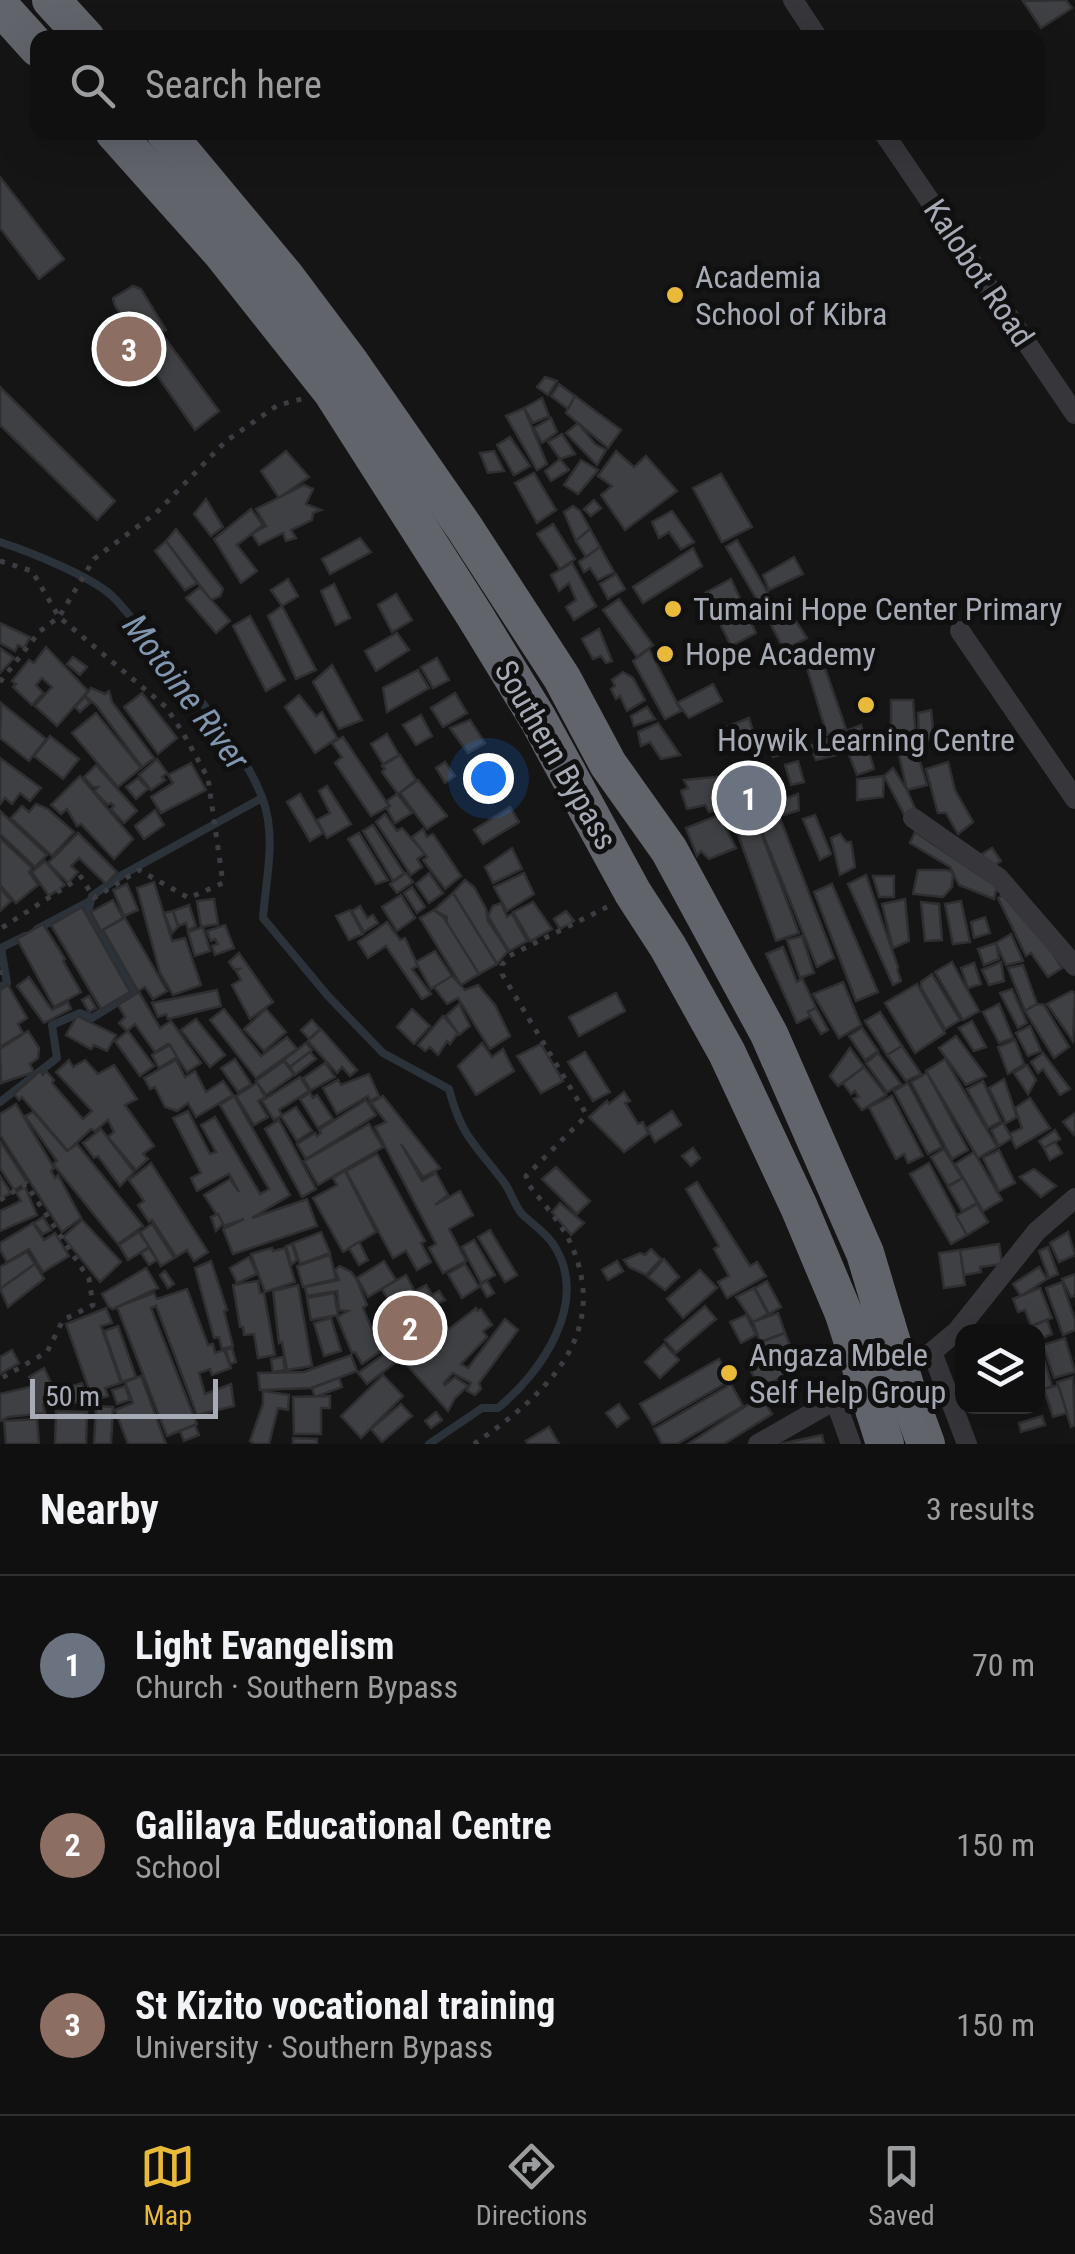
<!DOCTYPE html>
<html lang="en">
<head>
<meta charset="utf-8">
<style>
	body { margin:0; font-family:"Roboto Condensed",sans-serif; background:#1e1e1e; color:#f1f3f6 }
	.controls { position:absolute; right:30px; bottom:30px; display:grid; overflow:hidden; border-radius:20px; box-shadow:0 10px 40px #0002 }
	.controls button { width:90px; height:90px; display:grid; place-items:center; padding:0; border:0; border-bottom:2px solid #303030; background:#101010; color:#f1f3f6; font:50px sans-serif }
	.scale { position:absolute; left:30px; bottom:25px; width:188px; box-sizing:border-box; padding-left:10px; border:5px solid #a7abb6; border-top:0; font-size:28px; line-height:35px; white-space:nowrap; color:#a7abb6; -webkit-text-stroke:8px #101011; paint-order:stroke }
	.you { position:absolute; left:488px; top:778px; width:35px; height:35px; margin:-25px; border:8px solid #fff; border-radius:50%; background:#1a73e8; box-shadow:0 0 0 15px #1a73e833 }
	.badge { display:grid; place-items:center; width:65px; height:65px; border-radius:50%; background:#e9b93a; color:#fff; font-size:32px; font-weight:700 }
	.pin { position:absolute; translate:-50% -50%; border:5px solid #fff; box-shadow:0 2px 10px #0006 }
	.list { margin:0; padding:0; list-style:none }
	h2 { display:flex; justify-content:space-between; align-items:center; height:130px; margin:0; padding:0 40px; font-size:42px }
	h2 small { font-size:32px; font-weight:400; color:#9c9d9f }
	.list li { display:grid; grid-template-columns:65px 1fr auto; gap:30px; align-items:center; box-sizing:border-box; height:180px; padding:0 40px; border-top:2px solid #303030 }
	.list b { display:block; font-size:38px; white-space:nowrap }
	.list p { margin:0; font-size:32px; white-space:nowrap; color:#9c9d9f }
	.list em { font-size:32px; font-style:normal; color:#9c9d9f }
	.icon { flex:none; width:55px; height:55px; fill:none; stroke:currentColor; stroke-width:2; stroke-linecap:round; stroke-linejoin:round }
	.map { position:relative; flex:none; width:1075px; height:1444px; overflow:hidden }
	.search { position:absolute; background:#101010; box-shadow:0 10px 40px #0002; left:30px; right:30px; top:30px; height:110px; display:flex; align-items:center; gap:25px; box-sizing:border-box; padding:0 35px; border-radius:20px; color:#9c9d9f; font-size:38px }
	.sheet { height:670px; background:#101010 }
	nav { display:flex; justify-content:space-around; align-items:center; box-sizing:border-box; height:140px; border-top:2px solid #303030; background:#101010; font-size:28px; color:#9c9d9f }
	nav a { display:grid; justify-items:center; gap:5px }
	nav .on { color:#e9b93a }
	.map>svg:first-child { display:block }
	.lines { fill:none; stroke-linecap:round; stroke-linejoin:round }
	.stream { stroke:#2b323a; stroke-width:8 }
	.building { fill:#3f4043; stroke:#2f2f32; stroke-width:2.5 }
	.path { stroke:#3c3d42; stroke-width:5; stroke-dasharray:5 8; stroke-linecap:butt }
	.street { stroke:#36363b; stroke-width:20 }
	.highway { stroke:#62646c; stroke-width:38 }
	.highway-bridge { stroke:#62646c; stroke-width:38 }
	.poi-dot { fill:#e9b93a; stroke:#101011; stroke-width:4 }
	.labels { text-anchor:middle; stroke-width:10; stroke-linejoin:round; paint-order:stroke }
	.street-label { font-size:32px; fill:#a7abb6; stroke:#101011 }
	.poi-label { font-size:32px; fill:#a7abb6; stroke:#101011; text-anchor:start }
	.water-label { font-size:35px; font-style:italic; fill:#8096af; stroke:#101011 }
</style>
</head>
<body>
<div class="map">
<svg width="1075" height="1444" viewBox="0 0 1075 1444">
	<rect width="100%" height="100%" fill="#151516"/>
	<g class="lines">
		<g class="stream">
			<path d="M 0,542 C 28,551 90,576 111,595 C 125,608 138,626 150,642 C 190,689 239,739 262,797 C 277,836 266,877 263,918 L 328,996 L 383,1053 L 449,1089 C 461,1136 475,1144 503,1181 C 511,1191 514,1205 522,1214 C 533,1225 548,1234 555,1247 C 589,1303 542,1372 498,1408 L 482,1408 L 429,1444"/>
			<path d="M 37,929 L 90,901"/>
			<path d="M 0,987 L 7,983 L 1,948 L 25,936"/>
			<path d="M 0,1102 L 57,1058 L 52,1025 L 80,1013 L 92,1018 L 134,992 L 88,912 L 92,896 L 122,875 L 262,798"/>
		</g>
	</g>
	<g class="building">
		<path d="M 1066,0 L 1072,8 L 1041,28 L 1023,1 Z"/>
		<path d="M 0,177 L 64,259 L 39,279 L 0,228 Z"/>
		<path d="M 133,286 L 141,289 L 166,330 L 141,344 L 115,306 L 113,298 Z"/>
		<path d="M 165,338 L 219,411 L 195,430 L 143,355 Z"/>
		<path d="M 545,377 L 557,381 L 548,395 L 537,387 Z"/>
		<path d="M 559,384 L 575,396 L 568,409 L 551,396 Z"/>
		<path d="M 0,387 L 115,501 L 97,520 L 0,425 Z"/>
		<path d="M 575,396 L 621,430 L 608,448 L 566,413 Z"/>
		<path d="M 542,398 L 549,416 L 533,423 L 524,408 Z"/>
		<path d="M 524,408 L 547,464 L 537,470 L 506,416 Z"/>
		<path d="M 551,418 L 557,432 L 542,443 L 534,428 Z"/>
		<path d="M 578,423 L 595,444 L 606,450 L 597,465 L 566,433 Z"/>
		<path d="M 562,434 L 575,454 L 560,459 L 548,442 Z"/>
		<path d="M 510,437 L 530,466 L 514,475 L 497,445 Z"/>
		<path d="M 286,451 L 309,477 L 279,498 L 261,471 Z"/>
		<path d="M 494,451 L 504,471 L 488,473 L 480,453 Z"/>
		<path d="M 616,451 L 634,467 L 646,456 L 677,491 L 625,530 L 601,495 L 612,486 L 598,476 Z"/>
		<path d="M 560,459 L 569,470 L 551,481 L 545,471 Z"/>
		<path d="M 581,460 L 598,470 L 578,494 L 564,485 Z"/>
		<path d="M 534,473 L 556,510 L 537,523 L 515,483 Z"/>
		<path d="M 721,474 L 752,527 L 722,542 L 693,488 Z"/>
		<path d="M 304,485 L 313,489 L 306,504 L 321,510 L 313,513 L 312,520 L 291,530 L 296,538 L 286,541 L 283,533 L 259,545 L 252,534 L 266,526 L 256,509 Z"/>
		<path d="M 206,499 L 223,527 L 211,536 L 194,514 Z"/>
		<path d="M 594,500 L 601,508 L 591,516 L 584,509 Z"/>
		<path d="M 573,506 L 580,511 L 590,529 L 576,541 L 564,512 Z"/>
		<path d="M 251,509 L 263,525 L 237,545 L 257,571 L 241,583 L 214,539 Z"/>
		<path d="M 672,511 L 694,542 L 681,549 L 669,532 L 659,538 L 652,522 Z"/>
		<path d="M 553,524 L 575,559 L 560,569 L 537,534 Z"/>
		<path d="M 176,529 L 223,589 L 220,596 L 211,600 L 166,541 Z"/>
		<path d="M 590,529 L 600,547 L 586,557 L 576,541 Z"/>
		<path d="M 360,538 L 371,552 L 330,574 L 322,559 Z"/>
		<path d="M 737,540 L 776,607 L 764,612 L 726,547 Z"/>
		<path d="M 166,541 L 197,583 L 185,590 L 155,551 Z"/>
		<path d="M 600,547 L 614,572 L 598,580 L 590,568 L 584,572 L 579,562 Z"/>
		<path d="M 693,548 L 702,566 L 643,603 L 633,587 Z"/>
		<path d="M 794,557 L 803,574 L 769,590 L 763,575 Z"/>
		<path d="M 572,563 L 596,606 L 574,620 L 566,607 L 576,600 L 569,583 L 559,591 L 551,575 Z"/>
		<path d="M 616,574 L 625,589 L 608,599 L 600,584 Z"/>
		<path d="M 288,579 L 298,596 L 282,606 L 271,590 Z"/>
		<path d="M 731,579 L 756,633 L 731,646 L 705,593 Z"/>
		<path d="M 334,584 L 350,618 L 336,625 L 321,591 Z"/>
		<path d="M 200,587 L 230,621 L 216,633 L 186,598 Z"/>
		<path d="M 396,594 L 412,620 L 392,632 L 378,605 Z"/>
		<path d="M 619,599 L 653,645 L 637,657 L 603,610 Z"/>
		<path d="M 282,606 L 316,670 L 296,679 L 268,616 Z"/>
		<path d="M 775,614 L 778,619 L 791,614 L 807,638 L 784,650 L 767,617 Z"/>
		<path d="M 250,616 L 285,680 L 266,691 L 233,626 Z"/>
		<path d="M 0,623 L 30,637 L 24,648 L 18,645 L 15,651 L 0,643 Z"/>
		<path d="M 599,629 L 612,661 L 606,663 L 601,656 L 593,659 L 582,639 Z"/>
		<path d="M 397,633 L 409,650 L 376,671 L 365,651 Z"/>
		<path d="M 817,645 L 846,729 L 827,735 L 802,651 Z"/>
		<path d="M 46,647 L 88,691 L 57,726 L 35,706 L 52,687 L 42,678 L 36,685 L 43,693 L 32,705 L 13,687 L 16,684 L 12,681 L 29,660 L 34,663 Z"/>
		<path d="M 0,648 L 14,658 L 0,673 Z"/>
		<path d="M 649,649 L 681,711 L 665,719 L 633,661 Z"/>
		<path d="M 73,657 L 87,667 L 80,675 L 67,664 Z"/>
		<path d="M 437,658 L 449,680 L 433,688 L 421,667 Z"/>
		<path d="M 332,665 L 362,720 L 339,729 L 313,682 Z"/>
		<path d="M 418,670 L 429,688 L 387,712 L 383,688 Z"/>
		<path d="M 623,672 L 633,678 L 645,700 L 627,711 L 620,696 L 616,699 L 611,689 L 615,686 L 612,680 Z"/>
		<path d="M 713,684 L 722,701 L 689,718 L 677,703 Z"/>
		<path d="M 91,688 L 105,694 L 109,691 L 112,702 L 154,758 L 142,767 L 96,705 L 85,696 Z"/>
		<path d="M 142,693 L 177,738 L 158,754 L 124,707 Z"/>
		<path d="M 455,693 L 467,713 L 443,727 L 431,708 Z"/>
		<path d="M 299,695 L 316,716 L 322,712 L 337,738 L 315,753 L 285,707 Z"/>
		<path d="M 85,697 L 90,703 L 80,712 L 75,707 Z"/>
		<path d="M 891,700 L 913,700 L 917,752 L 891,751 Z"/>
		<path d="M 1,703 L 46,739 L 29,761 L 0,738 Z"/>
		<path d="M 647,707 L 655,719 L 634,726 L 631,716 Z"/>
		<path d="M 931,710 L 934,738 L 919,744 L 918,713 Z"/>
		<path d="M 96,713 L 141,768 L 118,787 L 72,733 Z"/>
		<path d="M 421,715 L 432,736 L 416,745 L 403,725 Z"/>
		<path d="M 749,718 L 755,738 L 727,749 L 716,731 Z"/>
		<path d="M 470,720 L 485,743 L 468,753 L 450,728 Z"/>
		<path d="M 658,723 L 680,755 L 661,759 L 650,742 L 641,746 L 638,732 Z"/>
		<path d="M 861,725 L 874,769 L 857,775 L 848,752 L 816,760 L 810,746 Z"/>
		<path d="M 387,734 L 399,755 L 383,764 L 371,744 Z"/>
		<path d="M 50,736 L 79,759 L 63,779 L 34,756 Z"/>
		<path d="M 343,737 L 389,806 L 371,816 L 335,763 L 342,757 L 332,743 Z"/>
		<path d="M 787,738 L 794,751 L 773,757 L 768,744 Z"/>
		<path d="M 917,752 L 927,785 L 907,790 L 899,755 Z"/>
		<path d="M 400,755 L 416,780 L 398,794 L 382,772 L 385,769 L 382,766 Z"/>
		<path d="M 0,758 L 41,788 L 30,801 L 20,793 L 12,804 L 5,798 L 0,804 Z"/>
		<path d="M 157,759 L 167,773 L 162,777 L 165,780 L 151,790 L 139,775 Z"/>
		<path d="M 798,761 L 804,782 L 791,785 L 785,765 Z"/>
		<path d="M 445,762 L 455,776 L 445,783 L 436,768 Z"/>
		<path d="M 948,762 L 955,790 L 973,822 L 958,834 L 946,813 L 938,813 L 926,769 Z"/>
		<path d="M 191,763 L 206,790 L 161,813 L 151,797 L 173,783 L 168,775 Z"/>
		<path d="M 96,765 L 137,811 L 124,823 L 111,809 L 114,806 L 111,803 L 108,805 L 94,791 L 98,787 L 93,787 L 84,777 Z"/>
		<path d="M 893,768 L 907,790 L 919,818 L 906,818 L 884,776 Z"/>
		<path d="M 735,775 L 742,794 L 735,804 L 709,812 L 705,805 L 687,809 L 681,791 L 688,788 L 684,780 Z"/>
		<path d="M 80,776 L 133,839 L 114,859 L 81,824 L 77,826 L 67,809 L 61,814 L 51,805 Z"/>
		<path d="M 884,776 L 883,797 L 857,800 L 857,779 Z"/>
		<path d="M 138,778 L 148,789 L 136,799 L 126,787 Z"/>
		<path d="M 418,780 L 447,816 L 427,829 L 400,793 Z"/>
		<path d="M 327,786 L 351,824 L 327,838 L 317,820 L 330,813 L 319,791 Z"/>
		<path d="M 300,794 L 323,833 L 310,841 L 287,802 Z"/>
		<path d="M 397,794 L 412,813 L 395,823 L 387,809 L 390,806 L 387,801 Z"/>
		<path d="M 798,794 L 799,810 L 784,815 L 779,801 Z"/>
		<path d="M 773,800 L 834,958 L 817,967 L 764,837 L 758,809 Z"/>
		<path d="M 36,804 L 48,809 L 74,832 L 52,856 L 11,818 L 22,806 L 29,812 Z"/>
		<path d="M 510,807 L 519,822 L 483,844 L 474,830 Z"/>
		<path d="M 155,810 L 164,825 L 144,839 L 135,826 Z"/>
		<path d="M 0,811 L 47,855 L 35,867 L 0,834 Z"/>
		<path d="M 385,814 L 397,831 L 402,828 L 425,854 L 417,859 L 422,867 L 411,875 L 376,822 Z"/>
		<path d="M 719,815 L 736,848 L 709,859 L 701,851 L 697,856 L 686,828 Z"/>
		<path d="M 815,815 L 831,854 L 820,860 L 803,819 Z"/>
		<path d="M 755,817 L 799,933 L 776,941 L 734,823 Z"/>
		<path d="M 373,825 L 404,873 L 393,881 L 363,831 Z"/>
		<path d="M 423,829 L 427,837 L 433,834 L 461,876 L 445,889 L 423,860 L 427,857 L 412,837 Z"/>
		<path d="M 915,832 L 997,887 L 994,899 L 959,885 L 950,867 L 910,843 Z"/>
		<path d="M 78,833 L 117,872 L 106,884 L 79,858 L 71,866 L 78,872 L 68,883 L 48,863 Z"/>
		<path d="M 359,833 L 388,880 L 376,884 L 348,839 Z"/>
		<path d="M 840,834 L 846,842 L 851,842 L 855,867 L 840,875 L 831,838 Z"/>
		<path d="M 0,838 L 32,868 L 29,872 L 38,885 L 16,903 L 0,885 Z"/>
		<path d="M 512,848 L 522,869 L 493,883 L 485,867 Z"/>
		<path d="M 992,848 L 1001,861 L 989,868 L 982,854 Z"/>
		<path d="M 45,861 L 65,885 L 49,896 L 32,872 Z"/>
		<path d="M 918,870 L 947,870 L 953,873 L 952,887 L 943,897 L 913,894 Z"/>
		<path d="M 406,873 L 413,882 L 397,893 L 390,884 Z"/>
		<path d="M 429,873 L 443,893 L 429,903 L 416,884 Z"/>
		<path d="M 524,873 L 534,894 L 507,911 L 494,887 Z"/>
		<path d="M 866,875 L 898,967 L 897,970 L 901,981 L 893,985 L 848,884 Z"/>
		<path d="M 873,876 L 894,876 L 894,897 L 879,897 Z"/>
		<path d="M 465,880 L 474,887 L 486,909 L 488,921 L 508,951 L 497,964 L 453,893 Z"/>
		<path d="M 154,882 L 172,941 L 185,938 L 201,985 L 173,995 L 160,973 L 137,888 Z"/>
		<path d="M 127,884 L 138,910 L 124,916 L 113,890 Z"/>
		<path d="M 832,884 L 878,992 L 856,1001 L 814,892 Z"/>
		<path d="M 412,887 L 425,907 L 417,913 L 404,893 Z"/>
		<path d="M 1012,887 L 1062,968 L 1048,977 L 1031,953 L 1026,956 L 998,898 Z"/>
		<path d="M 0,888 L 11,901 L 0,911 Z"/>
		<path d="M 453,893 L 497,964 L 479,974 L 446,924 L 447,917 L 434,910 Z"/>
		<path d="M 401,895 L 415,918 L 397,931 L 382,907 Z"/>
		<path d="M 214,899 L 218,924 L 201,927 L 197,901 Z"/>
		<path d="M 905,899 L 909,941 L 893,948 L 882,904 Z"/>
		<path d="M 113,900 L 123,918 L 101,931 L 91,912 Z"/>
		<path d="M 961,901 L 970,942 L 953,944 L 945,904 Z"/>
		<path d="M 533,902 L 552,929 L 530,941 L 513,912 Z"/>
		<path d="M 921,902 L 939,904 L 942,940 L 925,941 Z"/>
		<path d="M 501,903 L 507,917 L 512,914 L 527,941 L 509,951 L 488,916 L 493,906 Z"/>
		<path d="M 189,905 L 196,926 L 188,930 L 186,923 L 178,926 L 173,911 Z"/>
		<path d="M 360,906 L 367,918 L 373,915 L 378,923 L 364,932 L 352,911 Z"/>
		<path d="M 82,907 L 130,992 L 101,1009 L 51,925 Z"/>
		<path d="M 350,910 L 363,934 L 349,940 L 336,916 Z"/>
		<path d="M 434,910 L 444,918 L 479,974 L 461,985 L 420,918 Z"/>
		<path d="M 173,911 L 178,927 L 172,933 L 164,913 Z"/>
		<path d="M 566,911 L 574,921 L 560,929 L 554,919 Z"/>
		<path d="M 985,917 L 990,933 L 974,938 L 971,922 Z"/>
		<path d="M 125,918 L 167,991 L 153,999 L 145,987 L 138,991 L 103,930 Z"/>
		<path d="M 387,922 L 400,940 L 405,938 L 418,966 L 412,969 L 431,994 L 422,999 L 386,946 L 368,958 L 358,942 Z"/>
		<path d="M 43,924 L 65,959 L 63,961 L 81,992 L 54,1007 L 17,939 Z"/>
		<path d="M 225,925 L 234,948 L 215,955 L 212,946 L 218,944 L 215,939 L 211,941 L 207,931 Z"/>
		<path d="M 203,927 L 210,951 L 195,956 L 188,932 Z"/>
		<path d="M 1011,934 L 1023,961 L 1006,965 L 996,943 Z"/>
		<path d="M 802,936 L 814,973 L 800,978 L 787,940 Z"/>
		<path d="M 996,943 L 999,959 L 984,965 L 978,949 Z"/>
		<path d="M 783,947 L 797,982 L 802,978 L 816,1008 L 808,1012 L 811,1016 L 797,1023 L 766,954 Z"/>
		<path d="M 435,951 L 452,976 L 431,989 L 416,962 Z"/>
		<path d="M 239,953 L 273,1002 L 250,1019 L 232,985 L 241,980 L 236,971 L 239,969 L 234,969 L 229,962 Z"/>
		<path d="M 952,962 L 979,1011 L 963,1020 L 935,972 Z"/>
		<path d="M 1001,962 L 1004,981 L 989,985 L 982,970 Z"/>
		<path d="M 974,963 L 981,984 L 968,988 L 961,968 Z"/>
		<path d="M 1023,965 L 1037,1004 L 1025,1011 L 1008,968 Z"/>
		<path d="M 932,974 L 960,1020 L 945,1029 L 921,987 L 921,982 Z"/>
		<path d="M 452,976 L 465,990 L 478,985 L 495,1005 L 510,1036 L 490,1049 L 458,998 L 447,1004 L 434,987 Z"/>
		<path d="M 29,977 L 52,1010 L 68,1002 L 71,1009 L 44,1023 L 17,986 Z"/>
		<path d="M 843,982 L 861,1025 L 839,1038 L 813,994 Z"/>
		<path d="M 917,984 L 945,1033 L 915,1053 L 885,1003 Z"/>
		<path d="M 8,985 L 27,1018 L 18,1024 L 23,1033 L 0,1047 L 0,990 Z"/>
		<path d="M 1012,989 L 1027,1023 L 1018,1028 L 1000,993 Z"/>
		<path d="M 217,990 L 221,1006 L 168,1019 L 166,1014 L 158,1017 L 152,1003 Z"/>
		<path d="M 1072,991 L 1075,993 L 1073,1041 L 1047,1004 Z"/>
		<path d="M 139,992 L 160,1028 L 171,1021 L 201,1063 L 187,1072 L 168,1044 L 155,1052 L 135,1024 L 127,1031 L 119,1023 L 125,1017 L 118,1005 Z"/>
		<path d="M 616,993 L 625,1011 L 579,1036 L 569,1017 Z"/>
		<path d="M 89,996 L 96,1008 L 89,1012 L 82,1000 Z"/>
		<path d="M 459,1004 L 470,1026 L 459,1035 L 446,1016 Z"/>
		<path d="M 999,1004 L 1013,1038 L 999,1043 L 983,1012 Z"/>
		<path d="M 1037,1004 L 1044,1005 L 1069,1047 L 1054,1058 L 1025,1011 Z"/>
		<path d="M 816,1008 L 828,1030 L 821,1034 L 808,1012 Z"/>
		<path d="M 224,1009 L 261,1056 L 287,1037 L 297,1049 L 256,1078 L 210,1020 Z"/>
		<path d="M 266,1009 L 286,1032 L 264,1051 L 244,1029 Z"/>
		<path d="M 412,1009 L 430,1026 L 414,1044 L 397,1027 Z"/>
		<path d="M 880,1012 L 902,1046 L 887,1055 L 865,1021 Z"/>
		<path d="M 77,1016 L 116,1035 L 107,1051 L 94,1045 L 91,1049 L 66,1035 Z"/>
		<path d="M 443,1016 L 458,1033 L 450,1044 L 447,1041 L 438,1055 L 430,1047 L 425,1051 L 418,1045 Z"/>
		<path d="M 196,1019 L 225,1055 L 210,1067 L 181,1030 Z"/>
		<path d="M 312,1020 L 320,1029 L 309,1039 L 301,1030 Z"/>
		<path d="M 972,1021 L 986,1047 L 974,1051 L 959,1028 Z"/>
		<path d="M 1030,1026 L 1041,1051 L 1028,1056 L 1016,1033 Z"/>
		<path d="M 862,1028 L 878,1051 L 865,1060 L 849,1036 Z"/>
		<path d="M 321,1029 L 357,1070 L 350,1076 L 342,1067 L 337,1073 L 308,1041 Z"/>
		<path d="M 28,1031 L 39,1048 L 38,1058 L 30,1064 L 34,1072 L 1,1083 L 0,1049 Z"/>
		<path d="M 128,1031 L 154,1066 L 140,1076 L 115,1041 Z"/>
		<path d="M 956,1036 L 986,1076 L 966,1085 L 939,1048 Z"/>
		<path d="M 1015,1040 L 1024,1064 L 1008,1074 L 998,1047 Z"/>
		<path d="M 306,1043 L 312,1050 L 290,1067 L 284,1060 Z"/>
		<path d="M 482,1043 L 492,1057 L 503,1049 L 514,1071 L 476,1095 L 458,1066 Z"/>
		<path d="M 541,1044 L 563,1081 L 541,1093 L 517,1056 Z"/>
		<path d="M 170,1045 L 177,1057 L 159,1068 L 152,1055 Z"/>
		<path d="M 902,1046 L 921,1074 L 906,1081 L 887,1055 Z"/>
		<path d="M 850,1048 L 864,1067 L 838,1086 L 830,1076 Z"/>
		<path d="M 310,1052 L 316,1059 L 295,1075 L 290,1067 Z"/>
		<path d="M 585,1052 L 610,1092 L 593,1101 L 568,1062 Z"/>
		<path d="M 878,1053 L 901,1084 L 887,1092 L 866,1063 Z"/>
		<path d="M 1043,1053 L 1070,1089 L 1060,1095 L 1043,1069 L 1038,1073 L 1031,1062 Z"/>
		<path d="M 235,1059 L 251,1084 L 238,1092 L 221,1068 Z"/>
		<path d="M 945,1059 L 997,1147 L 978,1158 L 926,1071 Z"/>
		<path d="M 69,1060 L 73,1067 L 85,1060 L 98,1074 L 114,1065 L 137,1099 L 125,1105 L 154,1146 L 143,1154 L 148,1159 L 136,1170 L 108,1137 L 114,1132 L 108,1120 L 95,1131 L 91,1129 L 68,1151 L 22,1097 L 19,1100 L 14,1094 L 40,1071 L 43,1075 L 46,1071 L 54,1080 L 52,1083 L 83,1119 L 92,1111 L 56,1072 Z"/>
		<path d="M 176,1060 L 185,1077 L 195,1071 L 206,1092 L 223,1081 L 233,1095 L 196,1117 L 188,1103 L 177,1111 L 165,1107 L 155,1087 L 150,1089 L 144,1078 Z"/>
		<path d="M 284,1061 L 294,1075 L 266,1095 L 256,1081 Z"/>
		<path d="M 325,1063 L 335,1077 L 311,1090 L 303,1078 Z"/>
		<path d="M 1027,1065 L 1036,1080 L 1028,1094 L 1014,1073 Z"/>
		<path d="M 864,1067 L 886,1095 L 862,1110 L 854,1099 L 859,1097 L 855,1091 L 851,1094 L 843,1083 Z"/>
		<path d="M 927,1073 L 968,1150 L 952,1159 L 911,1082 Z"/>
		<path d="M 369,1074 L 379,1096 L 370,1101 L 368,1096 L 337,1114 L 323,1088 L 338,1080 L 341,1085 Z"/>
		<path d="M 300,1077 L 309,1091 L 279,1110 L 282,1115 L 274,1120 L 262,1101 Z"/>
		<path d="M 1004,1079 L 1017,1117 L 1006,1123 L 989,1088 Z"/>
		<path d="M 983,1081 L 1001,1121 L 988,1128 L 967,1089 Z"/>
		<path d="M 257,1083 L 265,1097 L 258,1101 L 268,1117 L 254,1125 L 236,1096 Z"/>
		<path d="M 908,1083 L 942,1147 L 928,1154 L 894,1091 Z"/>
		<path d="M 624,1092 L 630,1101 L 625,1103 L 638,1124 L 643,1122 L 648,1134 L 624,1152 L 589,1117 L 607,1101 L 609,1104 Z"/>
		<path d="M 310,1093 L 313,1098 L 317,1095 L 333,1119 L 318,1128 L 300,1099 Z"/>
		<path d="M 234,1096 L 290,1195 L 252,1218 L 307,1199 L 317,1226 L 233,1254 L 223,1229 L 244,1219 L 224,1226 L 204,1195 L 230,1179 L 239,1192 L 229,1174 L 197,1191 L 191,1178 L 201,1173 L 173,1118 L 188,1111 L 210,1154 L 216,1152 L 201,1125 L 215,1117 L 260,1194 L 269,1189 L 220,1105 Z"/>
		<path d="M 383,1096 L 440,1168 L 423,1177 L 401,1144 L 422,1181 L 436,1173 L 448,1195 L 435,1205 L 460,1191 L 473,1215 L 449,1229 L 466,1261 L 443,1273 L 429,1248 L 436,1244 L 375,1127 L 386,1122 L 371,1103 Z"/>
		<path d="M 892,1096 L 923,1156 L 908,1163 L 904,1154 L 896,1159 L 869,1107 Z"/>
		<path d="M 1030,1098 L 1050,1128 L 1016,1148 L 1009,1134 L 1022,1128 L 1015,1108 Z"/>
		<path d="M 366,1100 L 376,1115 L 306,1159 L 297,1144 L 315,1133 L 317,1136 L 321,1133 L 319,1130 Z"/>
		<path d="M 16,1104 L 54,1168 L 51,1171 L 55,1178 L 58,1175 L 81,1218 L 62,1232 L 0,1135 L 0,1114 Z"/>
		<path d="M 296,1107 L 312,1131 L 297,1141 L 281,1116 Z"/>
		<path d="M 672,1111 L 681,1125 L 655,1142 L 647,1128 Z"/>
		<path d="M 33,1112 L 67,1151 L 77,1144 L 143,1226 L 118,1244 L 53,1164 L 57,1161 L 25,1116 Z"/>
		<path d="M 1075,1113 L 1075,1134 L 1074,1135 L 1063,1122 Z"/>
		<path d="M 279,1120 L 316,1189 L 302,1197 L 265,1129 Z"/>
		<path d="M 1003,1123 L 1012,1138 L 999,1146 L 991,1130 Z"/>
		<path d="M 369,1124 L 383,1147 L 318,1185 L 304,1161 Z"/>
		<path d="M 101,1129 L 134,1172 L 120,1186 L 98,1156 L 94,1158 L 83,1143 Z"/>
		<path d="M 1055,1130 L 1060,1139 L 1044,1148 L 1039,1141 Z"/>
		<path d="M 0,1141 L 27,1182 L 14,1190 L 0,1168 Z"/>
		<path d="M 1055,1142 L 1062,1153 L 1050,1160 L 1044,1148 Z"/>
		<path d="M 693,1148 L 700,1158 L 691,1166 L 682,1156 Z"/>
		<path d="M 944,1149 L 962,1178 L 948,1186 L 931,1157 Z"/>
		<path d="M 999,1150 L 1015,1183 L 999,1191 L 983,1158 Z"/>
		<path d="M 974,1152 L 1002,1200 L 983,1211 L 955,1164 Z"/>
		<path d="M 377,1154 L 425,1241 L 421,1243 L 431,1262 L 417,1270 L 406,1251 L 393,1258 L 346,1171 Z"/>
		<path d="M 151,1163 L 208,1252 L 194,1261 L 187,1250 L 176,1257 L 152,1220 L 149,1222 L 138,1205 L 144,1201 L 129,1180 Z"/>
		<path d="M 929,1163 L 967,1235 L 951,1244 L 910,1174 Z"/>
		<path d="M 556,1167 L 590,1201 L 577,1214 L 542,1179 Z"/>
		<path d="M 1034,1169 L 1056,1186 L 1041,1197 L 1020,1177 Z"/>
		<path d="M 345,1171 L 376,1232 L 343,1252 L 313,1198 L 337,1185 L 333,1178 Z"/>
		<path d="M 0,1176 L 11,1193 L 0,1199 Z"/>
		<path d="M 963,1178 L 977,1203 L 962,1211 L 948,1187 Z"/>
		<path d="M 697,1182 L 750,1266 L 757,1262 L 766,1276 L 727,1298 L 718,1282 L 729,1276 L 714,1249 L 719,1246 L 686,1189 Z"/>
		<path d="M 25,1187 L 37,1215 L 0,1231 L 0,1211 L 21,1201 L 16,1192 Z"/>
		<path d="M 560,1203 L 584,1223 L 571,1235 L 552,1212 Z"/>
		<path d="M 977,1204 L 988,1222 L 967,1235 L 956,1216 Z"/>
		<path d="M 218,1214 L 223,1224 L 216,1231 L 211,1217 Z"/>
		<path d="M 43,1217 L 51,1230 L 43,1234 L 34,1223 Z"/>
		<path d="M 82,1220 L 121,1262 L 100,1282 L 63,1237 Z"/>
		<path d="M 33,1223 L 44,1240 L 55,1233 L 69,1256 L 43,1272 L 29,1249 L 7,1262 L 0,1250 L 0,1243 Z"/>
		<path d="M 152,1224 L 174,1258 L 161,1266 L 140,1232 Z"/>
		<path d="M 490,1230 L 517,1275 L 505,1282 L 478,1237 Z"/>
		<path d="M 139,1232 L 149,1247 L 128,1260 L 119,1245 Z"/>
		<path d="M 321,1232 L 330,1253 L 300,1264 L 293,1243 Z"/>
		<path d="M 1068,1232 L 1075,1255 L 1059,1262 L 1050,1243 Z"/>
		<path d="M 474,1240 L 495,1275 L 481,1283 L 462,1247 Z"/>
		<path d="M 359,1242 L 368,1260 L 359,1265 L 349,1248 Z"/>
		<path d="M 292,1244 L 297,1260 L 291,1265 L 286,1246 Z"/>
		<path d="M 999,1244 L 1002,1264 L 980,1267 L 981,1272 L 964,1275 L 960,1250 Z"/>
		<path d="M 1048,1247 L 1058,1274 L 1049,1278 L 1039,1251 Z"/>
		<path d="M 149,1248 L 157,1260 L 149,1265 L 141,1253 Z"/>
		<path d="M 272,1248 L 273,1251 L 285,1248 L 295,1282 L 265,1292 L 251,1254 Z"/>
		<path d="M 651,1249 L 661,1259 L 646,1275 L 629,1267 L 624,1260 L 640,1253 L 645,1255 Z"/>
		<path d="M 960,1250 L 965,1285 L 944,1288 L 939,1253 Z"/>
		<path d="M 27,1252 L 35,1264 L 0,1289 L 0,1267 Z"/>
		<path d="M 330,1255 L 336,1279 L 303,1287 L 297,1266 Z"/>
		<path d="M 249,1257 L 257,1274 L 237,1283 L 230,1268 Z"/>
		<path d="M 664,1259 L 679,1277 L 665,1290 L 648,1277 Z"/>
		<path d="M 211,1261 L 227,1310 L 224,1311 L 233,1346 L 222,1349 L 219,1337 L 214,1338 L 195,1268 Z"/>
		<path d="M 384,1261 L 396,1280 L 368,1297 L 357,1278 Z"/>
		<path d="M 617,1261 L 623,1271 L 608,1280 L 602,1270 Z"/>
		<path d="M 35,1264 L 44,1279 L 8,1307 L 0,1289 Z"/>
		<path d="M 465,1264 L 479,1287 L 462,1298 L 448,1274 Z"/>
		<path d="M 340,1266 L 351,1272 L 357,1280 L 367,1305 L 363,1308 L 381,1351 L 362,1364 L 355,1352 L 352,1353 L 337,1317 L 348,1311 L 339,1310 L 337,1291 L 307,1296 L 305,1287 L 339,1280 L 335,1270 Z"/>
		<path d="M 1039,1267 L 1047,1279 L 1021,1296 L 1013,1284 Z"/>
		<path d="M 146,1268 L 158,1288 L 113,1309 L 109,1307 L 102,1294 Z"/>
		<path d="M 700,1270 L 717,1288 L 683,1318 L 667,1299 Z"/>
		<path d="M 165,1271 L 174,1284 L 168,1288 L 160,1275 Z"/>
		<path d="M 1075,1274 L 1075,1296 L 1071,1297 L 1062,1279 Z"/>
		<path d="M 406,1275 L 414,1290 L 390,1303 L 382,1289 Z"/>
		<path d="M 258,1281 L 260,1293 L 264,1293 L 275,1355 L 258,1358 L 254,1334 L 244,1335 L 243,1327 L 240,1327 L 233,1285 Z"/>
		<path d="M 487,1281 L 494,1293 L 487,1297 L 480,1285 Z"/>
		<path d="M 767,1281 L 781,1307 L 769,1314 L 755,1288 Z"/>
		<path d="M 1062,1282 L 1075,1320 L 1075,1330 L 1063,1335 L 1046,1288 Z"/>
		<path d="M 298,1285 L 312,1366 L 287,1370 L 282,1342 L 279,1343 L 273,1291 Z"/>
		<path d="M 426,1285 L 432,1295 L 439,1291 L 445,1300 L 437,1304 L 444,1316 L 409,1337 L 390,1336 L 381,1321 L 391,1305 Z"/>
		<path d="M 754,1288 L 768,1314 L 753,1322 L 736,1297 Z"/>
		<path d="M 1040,1288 L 1052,1318 L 1031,1326 L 1025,1310 L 1018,1312 L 1013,1299 Z"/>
		<path d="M 187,1289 L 208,1345 L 213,1344 L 215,1353 L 224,1350 L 231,1368 L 212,1375 L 210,1369 L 199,1373 L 205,1394 L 231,1384 L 234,1406 L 197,1415 L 156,1306 L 151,1308 L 197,1424 L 167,1436 L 117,1307 L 154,1293 L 157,1299 Z"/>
		<path d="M 334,1293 L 338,1315 L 311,1320 L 307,1298 Z"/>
		<path d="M 705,1306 L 716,1319 L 676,1353 L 665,1340 Z"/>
		<path d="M 106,1308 L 112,1323 L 101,1326 L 121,1383 L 105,1388 L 108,1396 L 93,1401 L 66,1324 Z"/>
		<path d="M 476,1308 L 477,1311 L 481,1309 L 492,1325 L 483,1331 L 487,1337 L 461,1364 L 468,1368 L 505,1319 L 518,1330 L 479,1383 L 481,1389 L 475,1395 L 467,1391 L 471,1383 L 453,1373 L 444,1383 L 445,1385 L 455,1377 L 468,1386 L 455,1398 L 448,1411 L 405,1363 L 419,1356 L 418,1353 Z"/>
		<path d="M 778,1313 L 785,1333 L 760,1342 L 753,1322 Z"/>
		<path d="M 746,1315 L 756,1335 L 741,1343 L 730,1322 Z"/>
		<path d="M 331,1318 L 341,1351 L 324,1356 L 314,1323 Z"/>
		<path d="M 1047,1320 L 1052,1334 L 1038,1340 L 1038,1332 L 1018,1332 Z"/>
		<path d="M 118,1326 L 136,1377 L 122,1382 L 104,1331 Z"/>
		<path d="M 785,1333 L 791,1348 L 766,1357 L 761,1342 Z"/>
		<path d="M 1065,1338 L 1075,1372 L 1054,1378 L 1043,1345 Z"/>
		<path d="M 664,1344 L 679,1360 L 660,1378 L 645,1362 Z"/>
		<path d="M 232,1348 L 236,1362 L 230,1364 L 226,1350 Z"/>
		<path d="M 12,1350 L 19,1363 L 0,1374 L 0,1357 Z"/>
		<path d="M 387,1352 L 395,1363 L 367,1384 L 358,1373 Z"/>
		<path d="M 781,1354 L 799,1386 L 772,1400 L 766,1389 L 779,1382 L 778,1379 L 760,1389 L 751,1371 Z"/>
		<path d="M 351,1355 L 357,1371 L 311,1388 L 260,1390 L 258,1373 L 304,1372 Z"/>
		<path d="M 283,1357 L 285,1370 L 273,1372 L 271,1359 Z"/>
		<path d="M 719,1359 L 731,1380 L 653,1425 L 640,1404 Z"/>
		<path d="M 1045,1362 L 1052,1386 L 1038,1391 L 1038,1365 Z"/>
		<path d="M 44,1368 L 57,1396 L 50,1397 L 53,1403 L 43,1405 L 45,1413 L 8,1417 L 0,1421 L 0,1394 L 34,1386 L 29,1377 Z"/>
		<path d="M 383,1375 L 403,1396 L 361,1438 L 341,1416 Z"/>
		<path d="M 141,1376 L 166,1444 L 128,1444 L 115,1410 L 133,1403 L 125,1382 Z"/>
		<path d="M 1073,1377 L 1075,1425 L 1071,1427 L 1057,1382 Z"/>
		<path d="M 339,1378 L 342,1387 L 315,1397 L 312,1388 Z"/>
		<path d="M 82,1383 L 87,1399 L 62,1407 L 57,1391 Z"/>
		<path d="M 731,1384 L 743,1406 L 677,1444 L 662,1444 L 654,1429 Z"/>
		<path d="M 1058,1385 L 1067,1413 L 1053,1417 L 1044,1389 Z"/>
		<path d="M 125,1386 L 130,1400 L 117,1404 L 112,1390 Z"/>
		<path d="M 263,1391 L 289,1395 L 288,1410 L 278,1408 L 269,1444 L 255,1444 L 250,1441 L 263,1404 Z"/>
		<path d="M 330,1396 L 330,1408 L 321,1408 L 321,1434 L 294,1434 L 293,1397 Z"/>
		<path d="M 761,1396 L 772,1414 L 724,1444 L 688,1444 Z"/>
		<path d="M 401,1404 L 412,1416 L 382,1442 L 371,1429 Z"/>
		<path d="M 619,1404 L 629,1418 L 617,1427 L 606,1413 Z"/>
		<path d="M 96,1406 L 113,1407 L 111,1444 L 94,1444 Z"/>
		<path d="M 56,1411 L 87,1412 L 86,1444 L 55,1444 Z"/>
		<path d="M 436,1412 L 442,1420 L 431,1428 L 425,1421 Z"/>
		<path d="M 1042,1416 L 1045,1425 L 1021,1432 L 1019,1423 Z"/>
		<path d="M 37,1419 L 39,1444 L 6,1444 L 4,1421 Z"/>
		<path d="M 195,1425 L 199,1435 L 184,1441 L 180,1431 Z"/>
		<path d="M 549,1427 L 559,1444 L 528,1444 L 526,1441 Z"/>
		<path d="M 822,1435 L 824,1444 L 780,1444 Z"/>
		<path d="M 293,1438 L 317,1439 L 317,1444 L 293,1444 Z"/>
	</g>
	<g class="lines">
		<g class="path">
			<path d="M 0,561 L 32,571 L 59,617 L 166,707 L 183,733 L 208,778 L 223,883 L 189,898 L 139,870 L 94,898 L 81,877 L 0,929"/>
			<path d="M 0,682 L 40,631 L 59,617 L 94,559 L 156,513 L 226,441 L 278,405 L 302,399"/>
			<path d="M 0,970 L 0,976"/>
			<path d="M 0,1200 L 26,1184 L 89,1279 L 93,1305 L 63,1320 L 47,1352 L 0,1379"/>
			<path d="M 474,1444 C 544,1396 613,1335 570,1242 C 560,1222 543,1203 529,1185 L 526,1176 L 584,1118 L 585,1112 L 502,974 L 502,965 L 509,956 L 607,907"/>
		</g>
		<g class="street">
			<path d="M 793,0 L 818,38"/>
			<path d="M 883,132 L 1075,414"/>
			<path d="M 960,631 L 1075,799"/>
			<path d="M 913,818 L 999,878 L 1075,966"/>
			<path d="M 932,1352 L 967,1444"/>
			<path d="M 835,1400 L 851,1444"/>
			<path d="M 758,1444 L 835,1400 L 932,1352 L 957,1331 L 1037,1231 L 1075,1198"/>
		</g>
		<g class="highway">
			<path d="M 51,0 L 86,38"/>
			<path d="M 0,6 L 38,48"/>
			<path d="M 114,132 L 221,252 L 332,392 L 475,616 L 538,719 L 633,893 L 668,947 L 727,1053 L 799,1207 L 844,1314"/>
			<path d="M 165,132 L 285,276 L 351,364 L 464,527 L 562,678 L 608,764 L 669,850 L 769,1034 L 865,1253 L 886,1323"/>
			<path d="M 907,1392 L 926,1444"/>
			<path d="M 875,1412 L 885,1444"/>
		</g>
		<g class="highway-bridge">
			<path d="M 844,1314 L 875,1412"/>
			<path d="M 886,1323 L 907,1392"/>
		</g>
	</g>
	<g class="poi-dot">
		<circle cx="675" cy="295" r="10"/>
		<circle cx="673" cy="609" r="10"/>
		<circle cx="665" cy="654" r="10"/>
		<circle cx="866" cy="705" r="10"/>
		<circle cx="729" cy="1373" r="10"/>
	</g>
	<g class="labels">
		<g class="street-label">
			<text transform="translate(979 273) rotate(56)" y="11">Kalobot Road</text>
			<text transform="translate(556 755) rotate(60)" y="11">Southern Bypass</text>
		</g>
		<g class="poi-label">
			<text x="695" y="288">Academia<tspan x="695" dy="37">School of Kibra</tspan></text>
			<text x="693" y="620">Tumaini Hope Center Primary</text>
			<text x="685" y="665">Hope Academy</text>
			<text x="866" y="751" text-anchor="middle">Hoywik Learning Centre</text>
			<text x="749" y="1366">Angaza Mbele<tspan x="749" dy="37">Self Help Group</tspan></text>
		</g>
		<g class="water-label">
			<text transform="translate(186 692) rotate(53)" y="12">Motoine River</text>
		</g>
	</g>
</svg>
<div class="controls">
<button><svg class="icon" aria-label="layers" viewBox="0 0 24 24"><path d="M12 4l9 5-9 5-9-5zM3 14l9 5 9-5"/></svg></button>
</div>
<div class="scale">50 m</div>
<div class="you"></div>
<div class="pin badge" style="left:749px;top:798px;background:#6b7280">1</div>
<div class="pin badge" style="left:410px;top:1328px;background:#8d6e63">2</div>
<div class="pin badge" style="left:129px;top:349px;background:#8d6e63">3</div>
<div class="search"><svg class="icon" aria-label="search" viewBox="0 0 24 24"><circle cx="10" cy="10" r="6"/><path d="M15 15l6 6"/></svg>Search here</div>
</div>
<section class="sheet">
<h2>Nearby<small>3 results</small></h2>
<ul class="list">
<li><span class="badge" style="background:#6b7280">1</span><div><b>Light Evangelism</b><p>Church · Southern Bypass</p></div><em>70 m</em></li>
<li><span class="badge" style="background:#8d6e63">2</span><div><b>Galilaya Educational Centre</b><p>School</p></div><em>150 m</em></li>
<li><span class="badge" style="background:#8d6e63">3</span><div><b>St Kizito vocational training</b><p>University · Southern Bypass</p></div><em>150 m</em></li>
</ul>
</section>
<nav>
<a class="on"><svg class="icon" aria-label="map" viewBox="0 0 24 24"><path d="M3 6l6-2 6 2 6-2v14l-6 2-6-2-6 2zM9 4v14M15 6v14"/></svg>Map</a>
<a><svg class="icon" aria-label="directions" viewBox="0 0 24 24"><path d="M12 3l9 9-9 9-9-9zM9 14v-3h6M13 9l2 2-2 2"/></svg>Directions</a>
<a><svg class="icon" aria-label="saved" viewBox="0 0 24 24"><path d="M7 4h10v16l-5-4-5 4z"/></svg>Saved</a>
</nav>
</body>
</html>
